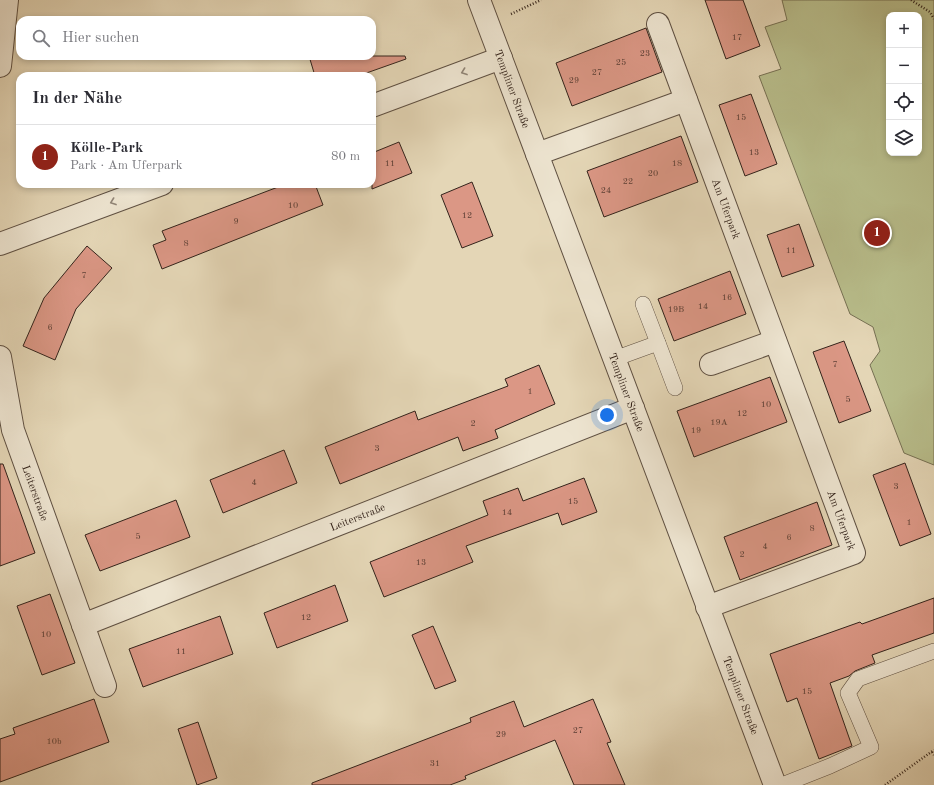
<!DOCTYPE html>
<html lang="de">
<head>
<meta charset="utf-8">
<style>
	body { margin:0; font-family:"Old Standard TT",serif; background:#f2f2f3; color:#2b2b33 }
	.controls { position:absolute; right:12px; top:12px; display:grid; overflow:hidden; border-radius:8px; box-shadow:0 2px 6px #0003 }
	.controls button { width:36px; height:36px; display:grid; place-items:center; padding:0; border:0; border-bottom:1px solid #e1e1e2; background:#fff; color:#2b2b33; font:20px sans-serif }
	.you { position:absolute; left:607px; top:415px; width:14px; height:14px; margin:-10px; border:3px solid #fff; border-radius:50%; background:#1a73e8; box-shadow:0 0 0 6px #1a73e833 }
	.badge { display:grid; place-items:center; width:26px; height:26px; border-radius:50%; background:#8f2418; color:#fff; font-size:13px; font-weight:700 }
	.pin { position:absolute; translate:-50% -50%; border:2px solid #fff; box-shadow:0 1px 4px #0006 }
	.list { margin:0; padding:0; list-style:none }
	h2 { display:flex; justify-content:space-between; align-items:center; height:52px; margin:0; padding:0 16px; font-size:17px }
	h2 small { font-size:13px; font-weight:400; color:#7c7c81 }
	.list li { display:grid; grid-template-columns:26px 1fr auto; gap:12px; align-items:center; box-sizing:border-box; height:64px; padding:0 16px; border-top:1px solid #e1e1e2 }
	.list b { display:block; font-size:15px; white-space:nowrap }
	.list p { margin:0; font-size:13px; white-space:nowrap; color:#7c7c81 }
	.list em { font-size:13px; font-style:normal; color:#7c7c81 }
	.icon { flex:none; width:22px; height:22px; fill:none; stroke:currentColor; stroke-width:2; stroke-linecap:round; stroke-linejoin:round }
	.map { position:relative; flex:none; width:934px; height:785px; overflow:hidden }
	.search { position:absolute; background:#fff; box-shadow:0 2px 6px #0003; left:16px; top:16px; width:360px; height:44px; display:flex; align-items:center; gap:10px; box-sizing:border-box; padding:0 14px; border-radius:12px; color:#7c7c81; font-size:15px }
	.panel { position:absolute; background:#fff; box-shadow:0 2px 6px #0003; left:16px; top:72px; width:360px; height:116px; border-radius:12px }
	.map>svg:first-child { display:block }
	.green { fill:#b8bd8b; stroke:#767053; fill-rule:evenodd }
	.building { fill:#db9785; stroke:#33231b }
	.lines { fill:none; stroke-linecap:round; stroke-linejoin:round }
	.service-casing { stroke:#5f5042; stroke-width:16 }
	.minor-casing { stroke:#5f5042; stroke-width:24 }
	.tertiary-casing { stroke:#5f5042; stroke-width:24 }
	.path { stroke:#33231b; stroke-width:2.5; stroke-dasharray:1 2; stroke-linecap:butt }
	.service { stroke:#ede4d0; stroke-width:15 }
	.minor { stroke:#ede4d0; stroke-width:22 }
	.tertiary { stroke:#ede4d0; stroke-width:22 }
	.oneway { stroke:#908476 }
	.labels { text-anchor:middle; stroke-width:3.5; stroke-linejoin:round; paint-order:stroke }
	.number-label { font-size:9px; fill:#5d4036 }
	.street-label { font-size:11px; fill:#33231b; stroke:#ede4d0 }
</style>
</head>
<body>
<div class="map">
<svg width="934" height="785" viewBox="0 0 934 785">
	<rect width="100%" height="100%" fill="#e4d6b6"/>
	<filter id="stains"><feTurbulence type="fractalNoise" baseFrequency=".005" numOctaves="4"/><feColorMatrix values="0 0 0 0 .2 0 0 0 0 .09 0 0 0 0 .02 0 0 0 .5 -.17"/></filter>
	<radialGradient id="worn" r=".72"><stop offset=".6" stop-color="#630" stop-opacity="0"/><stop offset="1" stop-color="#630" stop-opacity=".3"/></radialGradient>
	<path class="green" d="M 782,0 L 934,0 L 934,465 L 904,453 L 870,365 L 880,351 L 873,327 L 850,314 L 759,76 L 781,69 L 765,27 L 787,20 ZM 889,15 L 919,15 L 919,153 L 889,153 Z"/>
	<g class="building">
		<path d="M 705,0 L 743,0 L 760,46 L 726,59 Z"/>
		<path d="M 646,28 L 662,72 L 572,106 L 556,63 Z"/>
		<path d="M 309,56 L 405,56 L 406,59 L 358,76 L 315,76 Z"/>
		<path d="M 751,94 L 777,164 L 745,176 L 719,105 Z"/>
		<path d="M 681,136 L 698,182 L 604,217 L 587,171 Z"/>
		<path d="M 399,142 L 412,173 L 372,189 L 372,153 Z"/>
		<path d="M 472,182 L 493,236 L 462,248 L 441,195 Z"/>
		<path d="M 286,184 L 315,184 L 323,205 L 162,269 L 153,245 L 166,240 L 162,231 Z"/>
		<path d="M 799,224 L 814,266 L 782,277 L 767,235 Z"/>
		<path d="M 87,246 L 112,268 L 76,309 L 55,360 L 23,346 L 44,298 Z"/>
		<path d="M 730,271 L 746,314 L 674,341 L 658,299 Z"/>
		<path d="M 844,341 L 871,411 L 839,423 L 813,352 Z"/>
		<path d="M 539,365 L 555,404 L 495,430 L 498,438 L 463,451 L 458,437 L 340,484 L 325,447 L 415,411 L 418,420 L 508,386 L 505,379 Z"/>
		<path d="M 770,377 L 787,422 L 694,457 L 677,411 Z"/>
		<path d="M 284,450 L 297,483 L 223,513 L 210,480 Z"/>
		<path d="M 905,463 L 931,534 L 900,546 L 873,475 Z"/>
		<path d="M 0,464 L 3,464 L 35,553 L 0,566 Z"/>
		<path d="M 584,478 L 597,512 L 562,525 L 558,513 L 466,546 L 473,562 L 384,597 L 370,562 L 488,515 L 483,501 L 518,488 L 523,501 Z"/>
		<path d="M 176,500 L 190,537 L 100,571 L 85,535 Z"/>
		<path d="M 817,502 L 832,545 L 740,580 L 724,537 Z"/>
		<path d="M 335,585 L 348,621 L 277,648 L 264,613 Z"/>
		<path d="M 50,594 L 75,663 L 42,675 L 17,606 Z"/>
		<path d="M 934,598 L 934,633 L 872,655 L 875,663 L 855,671 L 849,676 L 830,683 L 852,746 L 819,759 L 797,698 L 787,702 L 770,654 L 860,622 L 862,624 Z"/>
		<path d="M 220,616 L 233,654 L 143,687 L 129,649 Z"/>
		<path d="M 433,626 L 456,681 L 435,689 L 412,635 Z"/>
		<path d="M 94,699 L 109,742 L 0,782 L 0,739 L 15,734 L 13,728 Z"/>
		<path d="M 593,699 L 611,742 L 607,743 L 625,785 L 574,785 L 555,740 L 465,776 L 466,779 L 450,785 L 312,785 L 312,783 L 471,722 L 470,718 L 514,701 L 524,727 Z"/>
		<path d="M 198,722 L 217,778 L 197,785 L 178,729 Z"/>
	</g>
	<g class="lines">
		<defs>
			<g id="service">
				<path d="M 658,343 L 675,388"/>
				<path d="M 614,359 L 658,343 L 643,304"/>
				<path d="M 782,785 L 830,766 L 871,747 L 848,693 L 858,679 L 934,651"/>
			</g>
			<g id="minor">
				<path id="s1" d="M 658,24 L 854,553 L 707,607"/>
				<path d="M 0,66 L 7,0"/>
				<path d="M 372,106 L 501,58"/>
				<path d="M 537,154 L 686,100"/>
				<path d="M 0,244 L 162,184"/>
				<path id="s2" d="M 0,357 L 13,430 L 105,686"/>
				<path d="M 711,364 L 775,341"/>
				<path id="s3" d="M 83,625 L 633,408"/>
			</g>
			<g id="tertiary">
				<path id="s4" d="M 479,0 L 775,785"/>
			</g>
		</defs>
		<use href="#service" class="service-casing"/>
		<use href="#minor" class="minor-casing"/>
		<use href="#tertiary" class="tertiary-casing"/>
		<g class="path">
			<path d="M 911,0 L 930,12 L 934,19"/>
			<path d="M 511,14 L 541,0"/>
			<path d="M 932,752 L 934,755"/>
			<path d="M 885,785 L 934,750"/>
		</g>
		<use href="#service" class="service"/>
		<use href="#minor" class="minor"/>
		<use href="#tertiary" class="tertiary"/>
	</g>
	<defs><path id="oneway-chevron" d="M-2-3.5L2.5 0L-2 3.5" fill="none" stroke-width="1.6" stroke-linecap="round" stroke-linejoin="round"/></defs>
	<g class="oneway">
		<use href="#oneway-chevron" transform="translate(464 72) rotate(160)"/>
		<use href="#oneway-chevron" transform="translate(113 202) rotate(160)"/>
	</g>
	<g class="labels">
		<g class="number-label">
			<text x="737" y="40">17</text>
			<text x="645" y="56">23</text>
			<text x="621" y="65">25</text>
			<text x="597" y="75">27</text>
			<text x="574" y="83">29</text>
			<text x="741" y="120">15</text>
			<text x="754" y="155">13</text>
			<text x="390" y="166">11</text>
			<text x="677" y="166">18</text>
			<text x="653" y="176">20</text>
			<text x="628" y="184">22</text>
			<text x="606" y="193">24</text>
			<text x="293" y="208">10</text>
			<text x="467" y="218">12</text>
			<text x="236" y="224">9</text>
			<text x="186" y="246">8</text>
			<text x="791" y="253">11</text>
			<text x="84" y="278">7</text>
			<text x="727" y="300">16</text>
			<text x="703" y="309">14</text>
			<text x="676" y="312">19B</text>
			<text x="50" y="330">6</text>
			<text x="835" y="367">7</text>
			<text x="530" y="394">1</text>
			<text x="848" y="402">5</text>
			<text x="766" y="407">10</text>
			<text x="742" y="416">12</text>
			<text x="719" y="425">19A</text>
			<text x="473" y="426">2</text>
			<text x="696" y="433">19</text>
			<text x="377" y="451">3</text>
			<text x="254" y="485">4</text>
			<text x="896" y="489">3</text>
			<text x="573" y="504">15</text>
			<text x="507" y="515">14</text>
			<text x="909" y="525">1</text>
			<text x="812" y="531">8</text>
			<text x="138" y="539">5</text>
			<text x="789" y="540">6</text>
			<text x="765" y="549">4</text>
			<text x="742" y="557">2</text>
			<text x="421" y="565">13</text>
			<text x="306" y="620">12</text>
			<text x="46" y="637">10</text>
			<text x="181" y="654">11</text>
			<text x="807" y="694">15</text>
			<text x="578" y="733">27</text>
			<text x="501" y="737">29</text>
			<text x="54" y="744">10b</text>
			<text x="435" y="766">31</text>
		</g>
		<g class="street-label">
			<text dy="4" stroke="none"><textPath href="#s4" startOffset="95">Templiner Straße</textPath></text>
			<text dy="4" stroke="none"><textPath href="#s1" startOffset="197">Am Uferpark</textPath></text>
			<text dy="4" stroke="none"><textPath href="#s4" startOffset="419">Templiner Straße</textPath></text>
			<text dy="4" stroke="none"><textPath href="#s2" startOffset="141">Leiterstraße</textPath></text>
			<text dy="4" stroke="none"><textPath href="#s3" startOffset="295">Leiterstraße</textPath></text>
			<text dy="4" stroke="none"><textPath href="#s1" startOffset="529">Am Uferpark</textPath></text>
			<text dy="4" stroke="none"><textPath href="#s4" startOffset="743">Templiner Straße</textPath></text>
		</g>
	</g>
	<rect width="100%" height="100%" filter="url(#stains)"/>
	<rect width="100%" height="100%" fill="url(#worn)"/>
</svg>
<div class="controls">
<button>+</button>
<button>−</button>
<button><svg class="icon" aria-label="locate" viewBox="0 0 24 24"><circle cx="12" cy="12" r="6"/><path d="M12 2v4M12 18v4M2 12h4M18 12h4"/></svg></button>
<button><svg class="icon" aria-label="layers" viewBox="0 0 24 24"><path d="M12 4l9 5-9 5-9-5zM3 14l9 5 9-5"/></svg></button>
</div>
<div class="you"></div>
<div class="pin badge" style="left:877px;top:233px">1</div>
<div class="search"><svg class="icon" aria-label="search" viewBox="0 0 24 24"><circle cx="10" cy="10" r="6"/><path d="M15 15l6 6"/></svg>Hier suchen</div>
<section class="panel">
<h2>In der Nähe<small></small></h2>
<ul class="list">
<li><span class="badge">1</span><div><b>Kölle-Park</b><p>Park · Am Uferpark</p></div><em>80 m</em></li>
</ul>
</section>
</div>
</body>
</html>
